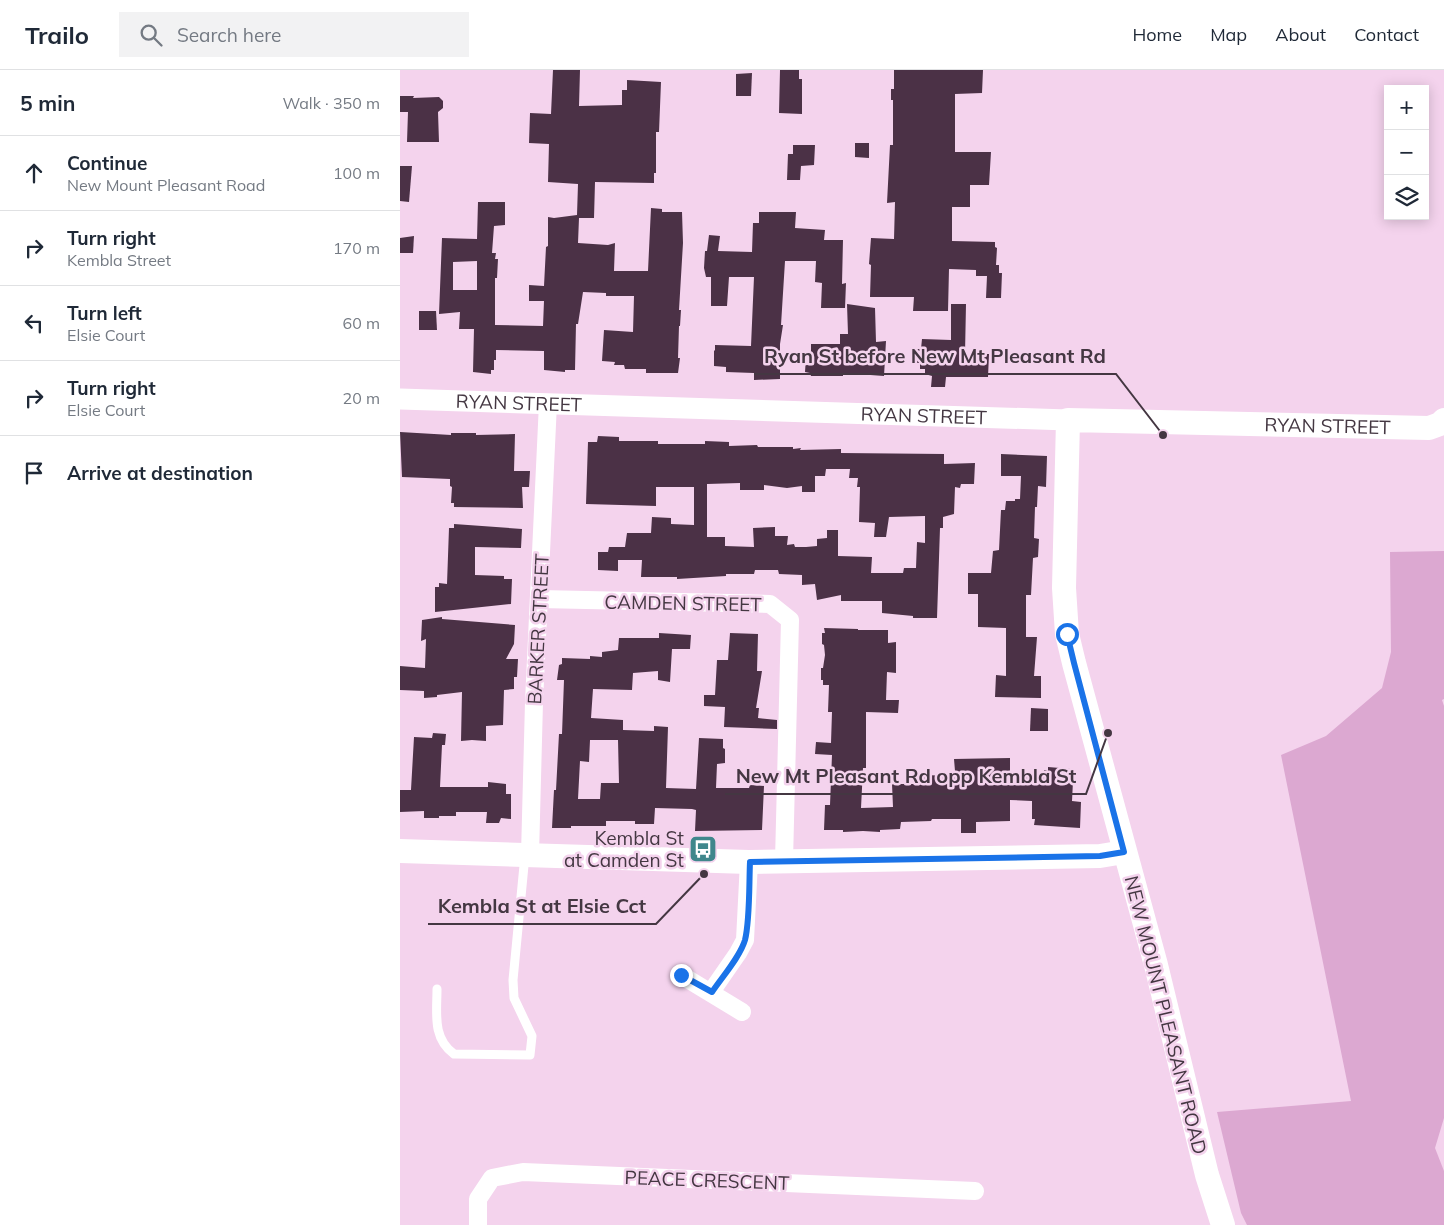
<!DOCTYPE html>
<html lang="en">
<head>
<meta charset="utf-8">
<style>
	body { margin:0; font-family:Mulish,sans-serif; background:#f2f2f3; color:#1f2937 }
	.controls { position:absolute; right:15px; top:15px; display:grid; overflow:hidden; border-radius:0px; box-shadow:0 2px 12px #0003 }
	.controls button { width:45px; height:45px; display:grid; place-items:center; padding:0; border:0; border-bottom:1px solid #e0e1e3; background:#fff; color:#1f2937; font:25px sans-serif }
	.stop { position:absolute; width:15px; height:15px; margin:-11px; border:4px solid #1a73e8; border-radius:50%; background:#fff }
	.stop.end { background:#1a73e8; border-color:#fff; box-shadow:0 1px 5px #0008 }
	.list { margin:0; padding:0; list-style:none }
	h2 { display:flex; justify-content:space-between; align-items:center; height:65px; margin:0; padding:0 20px; font-size:21px }
	h2 small { font-size:16px; font-weight:400; color:#747a83 }
	.list li { display:grid; grid-template-columns:32px 1fr auto; gap:15px; align-items:center; box-sizing:border-box; height:75px; padding:0 20px; border-top:1px solid #e0e1e3 }
	.list b { display:block; font-size:19px; white-space:nowrap }
	.list p { margin:0; font-size:16px; white-space:nowrap; color:#747a83 }
	.list em { font-size:16px; font-style:normal; color:#747a83 }
	.icon { flex:none; width:28px; height:28px; fill:none; stroke:currentColor; stroke-width:2; stroke-linecap:round; stroke-linejoin:round }
	.map { position:relative; flex:none; width:1044px; height:1155px; overflow:hidden }
	header { display:flex; align-items:center; gap:30px; box-sizing:border-box; height:70px; padding:0 25px; background:#fff; border-bottom:1px solid #e0e1e3 }
	header strong { font-size:24px }
	nav { display:flex; gap:28px; margin-inline-start:auto; font-size:18px }
	.search { width:350px; height:45px; background:#f2f2f3; display:flex; align-items:center; gap:12px; box-sizing:border-box; padding:0 18px; border-radius:0px; color:#747a83; font-size:19px }
	main { display:flex }
	aside { flex:1; background:#fff }
	.map>svg:first-child { display:block }
	.green { fill:#dca8d1 }
	.building { fill:#4b3146; fill-rule:evenodd }
	.lines { fill:none; stroke-linecap:round; stroke-linejoin:round }
	.service { stroke:#fff; stroke-width:9 }
	.minor { stroke:#fff; stroke-width:18 }
	.tertiary { stroke:#fff; stroke-width:21 }
	.secondary { stroke:#fff; stroke-width:24 }
	.route { stroke:#1a73e8; stroke-width:6 }
	.labels { text-anchor:middle; stroke-width:5; stroke-linejoin:round; paint-order:stroke }
	.street-label { font-size:19px; fill:#443742; stroke:#f4d3ed }
	.poi-label { font-size:19px; fill:#443742; stroke:#f4d3ed; text-anchor:end }
	.leader { fill:none; stroke:#443742; stroke-width:2 }
	.callout-dot { fill:#443742; stroke:#f4d3ed; stroke-width:2 }
	.callout-label { font-size:20px; text-anchor:middle; font-weight:bold; fill:#443742; stroke:#f4d3ed; stroke-width:5; stroke-linejoin:round; paint-order:stroke }
</style>
</head>
<body>
<header>
<strong>Trailo</strong>
<div class="search"><svg class="icon" aria-label="search" viewBox="0 0 24 24"><circle cx="10" cy="10" r="6"/><path d="M15 15l6 6"/></svg>Search here</div>
<nav><a>Home</a><a>Map</a><a>About</a><a>Contact</a></nav>
</header>
<main>
<aside>
<h2>5 min<small>Walk · 350 m</small></h2>
<ul class="list">
<li><svg class="icon" aria-label="ahead" viewBox="0 0 24 24"><path d="M12 20V5M6 11l6-6 6 6"/></svg><div><b>Continue</b><p>New Mount Pleasant Road</p></div><em>100 m</em></li>
<li><svg class="icon" aria-label="right" viewBox="0 0 24 24"><path d="M7 20v-9h11M14 6l5 5-5 5"/></svg><div><b>Turn right</b><p>Kembla Street</p></div><em>170 m</em></li>
<li><svg class="icon" aria-label="left" viewBox="0 0 24 24"><path d="M17 20v-9H6M10 6l-5 5 5 5"/></svg><div><b>Turn left</b><p>Elsie Court</p></div><em>60 m</em></li>
<li><svg class="icon" aria-label="right" viewBox="0 0 24 24"><path d="M7 20v-9h11M14 6l5 5-5 5"/></svg><div><b>Turn right</b><p>Elsie Court</p></div><em>20 m</em></li>
<li><svg class="icon" aria-label="arrive" viewBox="0 0 24 24"><path d="M6 21V4h12l-3 4 3 4H6"/></svg><div><b>Arrive at destination</b></div></li>
</ul>
</aside>
<div class="map">
<svg width="1044" height="1155" viewBox="0 0 1044 1155">
	<rect width="100%" height="100%" fill="#f4d3ed"/>
	<path class="green" d="M 1044,481 L 1044,629 L 1042,630 L 1044,636 L 1044,1048 L 1035,1078 L 1044,1101 L 1044,1155 L 847,1155 L 841,1143 L 817,1042 L 951,1031 L 881,685 L 926,666 L 982,618 L 991,582 L 990,482 Z"/>
	<g class="building">
		<path d="M 153,0 L 180,0 L 179,36 L 222,35 L 222,20 L 227,20 L 227,10 L 261,12 L 259,62 L 256,62 L 256,103 L 254,103 L 254,113 L 195,112 L 194,148 L 179,148 L 178,173 L 208,175 L 215,173 L 214,201 L 248,201 L 251,138 L 262,139 L 262,142 L 282,142 L 283,173 L 279,240 L 281,240 L 280,256 L 279,256 L 278,288 L 280,288 L 278,303 L 246,303 L 246,299 L 225,299 L 224,295 L 214,295 L 215,292 L 202,291 L 204,260 L 233,262 L 234,226 L 206,226 L 206,223 L 183,222 L 178,254 L 176,254 L 175,300 L 165,300 L 165,302 L 144,300 L 144,281 L 96,280 L 96,290 L 94,290 L 94,300 L 91,300 L 91,304 L 73,302 L 74,259 L 59,259 L 60,242 L 39,244 L 42,168 L 77,169 L 78,132 L 105,132 L 105,155 L 94,156 L 92,183 L 96,183 L 95,189 L 98,189 L 97,208 L 95,208 L 95,255 L 143,256 L 144,231 L 129,231 L 129,215 L 144,216 L 146,177 L 148,176 L 148,147 L 154,148 L 177,145 L 178,114 L 148,112 L 149,74 L 129,73 L 130,43 L 151,44 ZM 77,191 L 77,220 L 53,220 L 53,192 Z"/>
		<path d="M 380,0 L 399,0 L 399,9 L 402,9 L 402,44 L 379,43 Z"/>
		<path d="M 494,0 L 583,0 L 582,23 L 555,24 L 555,82 L 591,82 L 589,115 L 570,115 L 570,137 L 552,137 L 552,171 L 595,172 L 595,177 L 597,178 L 596,195 L 599,195 L 599,203 L 602,203 L 601,228 L 586,228 L 587,206 L 576,206 L 576,200 L 549,199 L 548,241 L 513,241 L 514,227 L 470,227 L 471,195 L 469,194 L 471,168 L 494,169 L 495,132 L 487,133 L 490,75 L 493,75 L 493,30 L 491,30 L 491,19 L 494,19 Z"/>
		<path d="M 352,3 L 351,26 L 336,26 L 336,4 Z"/>
		<path d="M 0,26 L 14,26 L 13,28 L 39,27 L 43,31 L 43,38 L 38,42 L 39,72 L 7,72 L 8,42 L 0,42 Z"/>
		<path d="M 455,73 L 469,73 L 469,88 L 455,87 Z"/>
		<path d="M 393,75 L 415,75 L 414,95 L 401,96 L 400,110 L 387,110 L 388,84 L 393,84 Z"/>
		<path d="M 0,96 L 12,96 L 9,132 L 0,131 Z"/>
		<path d="M 359,142 L 396,142 L 395,158 L 425,160 L 424,170 L 443,170 L 442,214 L 446,213 L 445,238 L 421,238 L 422,213 L 415,212 L 416,191 L 385,191 L 381,255 L 383,255 L 380,274 L 380,309 L 354,310 L 354,303 L 326,302 L 326,297 L 314,296 L 314,280 L 315,281 L 315,275 L 351,276 L 354,207 L 329,207 L 327,236 L 311,236 L 311,207 L 306,207 L 304,198 L 305,181 L 307,181 L 309,165 L 320,166 L 318,181 L 352,182 L 353,153 L 359,153 Z"/>
		<path d="M 14,166 L 13,183 L 0,183 L 0,168 Z"/>
		<path d="M 447,234 L 475,238 L 476,272 L 486,271 L 484,306 L 443,303 L 443,306 L 411,306 L 410,303 L 405,302 L 406,287 L 411,287 L 411,274 L 440,274 L 440,264 L 448,264 Z"/>
		<path d="M 551,234 L 566,234 L 565,284 L 589,284 L 588,307 L 546,307 L 545,317 L 531,317 L 532,306 L 525,304 L 525,299 L 520,299 L 520,293 L 517,293 L 517,279 L 521,279 L 522,269 L 551,270 Z"/>
		<path d="M 19,241 L 36,241 L 37,260 L 19,260 Z"/>
		<path d="M 0,362 L 51,365 L 51,363 L 76,363 L 76,365 L 115,364 L 114,401 L 130,401 L 129,417 L 122,417 L 123,438 L 54,437 L 54,433 L 51,433 L 52,417 L 50,416 L 50,409 L 2,407 Z"/>
		<path d="M 198,366 L 219,367 L 219,371 L 258,371 L 258,374 L 305,374 L 305,371 L 329,372 L 329,376 L 357,375 L 358,377 L 393,377 L 393,379 L 401,378 L 400,380 L 441,379 L 441,383 L 544,384 L 544,394 L 575,393 L 574,414 L 561,414 L 560,418 L 555,417 L 554,444 L 543,447 L 543,458 L 540,458 L 537,548 L 513,548 L 513,546 L 482,543 L 482,531 L 441,531 L 441,525 L 417,530 L 415,514 L 402,515 L 402,505 L 379,504 L 378,500 L 355,500 L 354,504 L 326,504 L 326,506 L 277,509 L 277,507 L 241,507 L 242,490 L 218,490 L 218,501 L 198,500 L 198,482 L 208,482 L 209,477 L 225,477 L 227,463 L 251,463 L 252,447 L 271,448 L 271,454 L 294,455 L 294,417 L 256,417 L 256,436 L 186,434 L 188,372 L 197,372 ZM 426,399 L 450,399 L 449,408 L 458,408 L 457,417 L 460,417 L 459,452 L 475,453 L 474,467 L 486,467 L 489,447 L 525,446 L 525,473 L 517,472 L 516,498 L 504,498 L 503,503 L 471,503 L 472,487 L 438,486 L 438,460 L 427,460 L 427,468 L 417,469 L 417,476 L 406,477 L 395,477 L 394,474 L 387,475 L 388,466 L 375,466 L 375,457 L 353,458 L 354,477 L 325,476 L 325,467 L 307,467 L 307,414 L 340,413 L 340,420 L 364,420 L 364,415 L 387,418 L 402,416 L 402,422 L 415,422 L 415,406 L 425,406 Z"/>
		<path d="M 601,384 L 647,386 L 646,417 L 638,416 L 637,437 L 635,437 L 634,468 L 639,469 L 638,487 L 633,488 L 631,525 L 626,525 L 626,567 L 637,567 L 634,606 L 641,606 L 641,628 L 595,627 L 596,605 L 606,606 L 606,558 L 578,557 L 578,524 L 568,524 L 568,503 L 591,503 L 593,481 L 599,480 L 601,440 L 605,440 L 606,431 L 615,431 L 615,429 L 620,429 L 621,406 L 601,406 Z"/>
		<path d="M 54,454 L 122,459 L 121,478 L 75,477 L 75,505 L 104,506 L 104,509 L 112,509 L 111,534 L 35,542 L 35,517 L 39,517 L 39,513 L 47,514 L 49,458 L 54,458 Z"/>
		<path d="M 42,547 L 42,549 L 115,555 L 114,574 L 106,589 L 118,589 L 117,607 L 114,607 L 114,619 L 104,620 L 103,655 L 86,656 L 86,671 L 72,670 L 61,671 L 62,622 L 37,625 L 37,627 L 24,628 L 24,621 L 0,620 L 0,596 L 25,598 L 26,569 L 21,571 L 22,550 Z"/>
		<path d="M 424,558 L 458,559 L 458,560 L 488,560 L 488,573 L 496,572 L 496,603 L 487,602 L 486,630 L 499,630 L 498,643 L 466,642 L 466,698 L 463,698 L 461,738 L 493,737 L 492,714 L 524,714 L 524,705 L 552,706 L 552,701 L 555,701 L 554,689 L 610,688 L 610,705 L 644,706 L 644,700 L 648,701 L 648,697 L 672,699 L 671,711 L 673,711 L 672,731 L 681,732 L 680,758 L 634,755 L 635,749 L 632,749 L 632,731 L 610,730 L 610,751 L 576,752 L 576,763 L 561,763 L 561,749 L 532,749 L 531,751 L 501,752 L 500,759 L 480,760 L 480,762 L 463,761 L 443,762 L 443,760 L 424,760 L 425,735 L 430,735 L 432,685 L 415,684 L 416,672 L 431,673 L 432,642 L 428,642 L 429,615 L 423,615 L 423,610 L 421,610 L 421,598 L 423,598 L 425,585 L 424,575 L 422,574 L 422,563 L 425,563 Z"/>
		<path d="M 259,563 L 291,565 L 290,579 L 272,579 L 270,612 L 258,610 L 258,601 L 233,603 L 232,620 L 193,619 L 191,648 L 223,650 L 223,660 L 254,661 L 254,656 L 268,657 L 266,718 L 296,719 L 299,668 L 323,669 L 323,678 L 325,679 L 325,693 L 317,694 L 316,718 L 349,718 L 350,715 L 364,716 L 362,760 L 295,761 L 296,740 L 292,739 L 255,738 L 254,754 L 235,754 L 235,751 L 206,751 L 206,756 L 171,756 L 171,758 L 152,758 L 154,720 L 156,720 L 159,664 L 162,664 L 164,610 L 157,610 L 159,595 L 162,594 L 162,588 L 190,589 L 190,586 L 202,587 L 202,582 L 218,580 L 219,568 L 259,568 ZM 190,670 L 218,670 L 219,713 L 201,713 L 200,729 L 178,729 L 180,691 L 189,692 Z"/>
		<path d="M 330,563 L 358,564 L 357,601 L 362,601 L 356,638 L 359,638 L 358,648 L 377,650 L 377,659 L 324,657 L 325,637 L 304,636 L 304,625 L 315,625 L 317,590 L 328,590 Z"/>
		<path d="M 631,638 L 648,639 L 648,661 L 630,661 Z"/>
		<path d="M 33,663 L 46,664 L 45,675 L 42,675 L 40,717 L 88,717 L 88,712 L 106,714 L 106,724 L 111,724 L 111,749 L 101,748 L 99,753 L 86,753 L 87,742 L 56,742 L 56,746 L 39,746 L 39,748 L 24,748 L 24,741 L 0,742 L 0,720 L 11,720 L 14,667 L 32,668 Z"/>
	</g>
	<g class="lines">
		<path class="service" d="M 37,919 C 37,943 32,968 54,984 L 130,985 L 132,966 L 114,928 L 113,910 L 125,785"/>
		<g class="minor">
			<path d="M 139,529 L 370,534 L 390,550 L 384,791"/>
			<path d="M 130,785 L 134,632 L 148,333"/>
			<path d="M 281,905 L 342,942"/>
			<path d="M 311,922 L 338,883 L 345,870 L 349,792"/>
			<path d="M 78,1155 L 78,1129 L 92,1108 L 123,1102 L 575,1121"/>
		</g>
		<path class="tertiary" id="s1" d="M 0,329 L 668,350"/>
		<g class="secondary">
			<path d="M 0,781 L 349,792 L 700,786 L 724,782"/>
			<path id="s2" d="M 823,1155 L 807,1105 L 756,895 L 674,593 L 667,564 L 664,518 L 668,350 L 1029,358 L 1040,354 L 1044,350"/>
		</g>
	</g>
	<g class="lines">
		<path class="route" d="M 281,905 L 312,922 C 322,907 340,887 345,870 C 350,850 349,813 350,792 L 700,786 L 724,782 L 674,593 L 667,564"/>
	</g>
	<defs>
		<symbol id="bus-square" viewBox="-11 -11 22 22"><rect x="-9" y="-9" width="18" height="18" rx="4" fill="#3f878c" stroke="#f4d3ed"/><path d="M-5-6H5V4H4V6H2V4H-2V6H-4V4H-5ZM-3.5-4V0h7V-4ZM-3.5 1.2v1.5H-2V1.2ZM2 1.2v1.5H3.5V1.2Z" fill="#fff"/></symbol>
	</defs>
	<g fill-rule="evenodd">
		<use href="#bus-square" x="287" y="763" width="32" height="32"/>
	</g>
	<g class="labels">
		<g class="street-label">
			<text dy="7" stroke="none"><textPath href="#s1" startOffset="119">RYAN STREET</textPath></text>
			<text dy="7" stroke="none"><textPath href="#s1" startOffset="524">RYAN STREET</textPath></text>
			<text dy="7" stroke="none"><textPath href="#s2" startOffset="1085">RYAN STREET</textPath></text>
			<text transform="translate(283 533) rotate(1)" y="7">CAMDEN STREET</text>
			<text transform="translate(138 559) rotate(-87)" y="7">BARKER STREET</text>
			<text transform="translate(766 945) rotate(76)" y="7">NEW MOUNT PLEASANT ROAD</text>
			<text transform="translate(307 1110) rotate(2)" y="7">PEACE CRESCENT</text>
		</g>
		<g class="poi-label">
			<text x="284" y="775">Kembla St<tspan x="284" dy="22">at Camden St</tspan></text>
		</g>
	</g>
	<path class="leader" d="M763 365L716 304H354M708 663L686 724H325M304 804L256 854H28"/>
	<g class="callout-dot">
		<circle cx="763" cy="365" r="5"/>
		<circle cx="708" cy="663" r="5"/>
		<circle cx="304" cy="804" r="5"/>
	</g>
	<g class="callout-label">
		<text x="535" y="293">Ryan St before New Mt Pleasant Rd</text>
		<text x="506" y="713">New Mt Pleasant Rd opp Kembla St</text>
		<text x="142" y="843">Kembla St at Elsie Cct</text>
	</g>
</svg>
<div class="controls">
<button>+</button>
<button>−</button>
<button><svg class="icon" aria-label="layers" viewBox="0 0 24 24"><path d="M12 4l9 5-9 5-9-5zM3 14l9 5 9-5"/></svg></button>
</div>
<div class="stop" style="left:667px;top:564px"></div>
<div class="stop end" style="left:281px;top:905px"></div>
</div>
</main>
</body>
</html>
